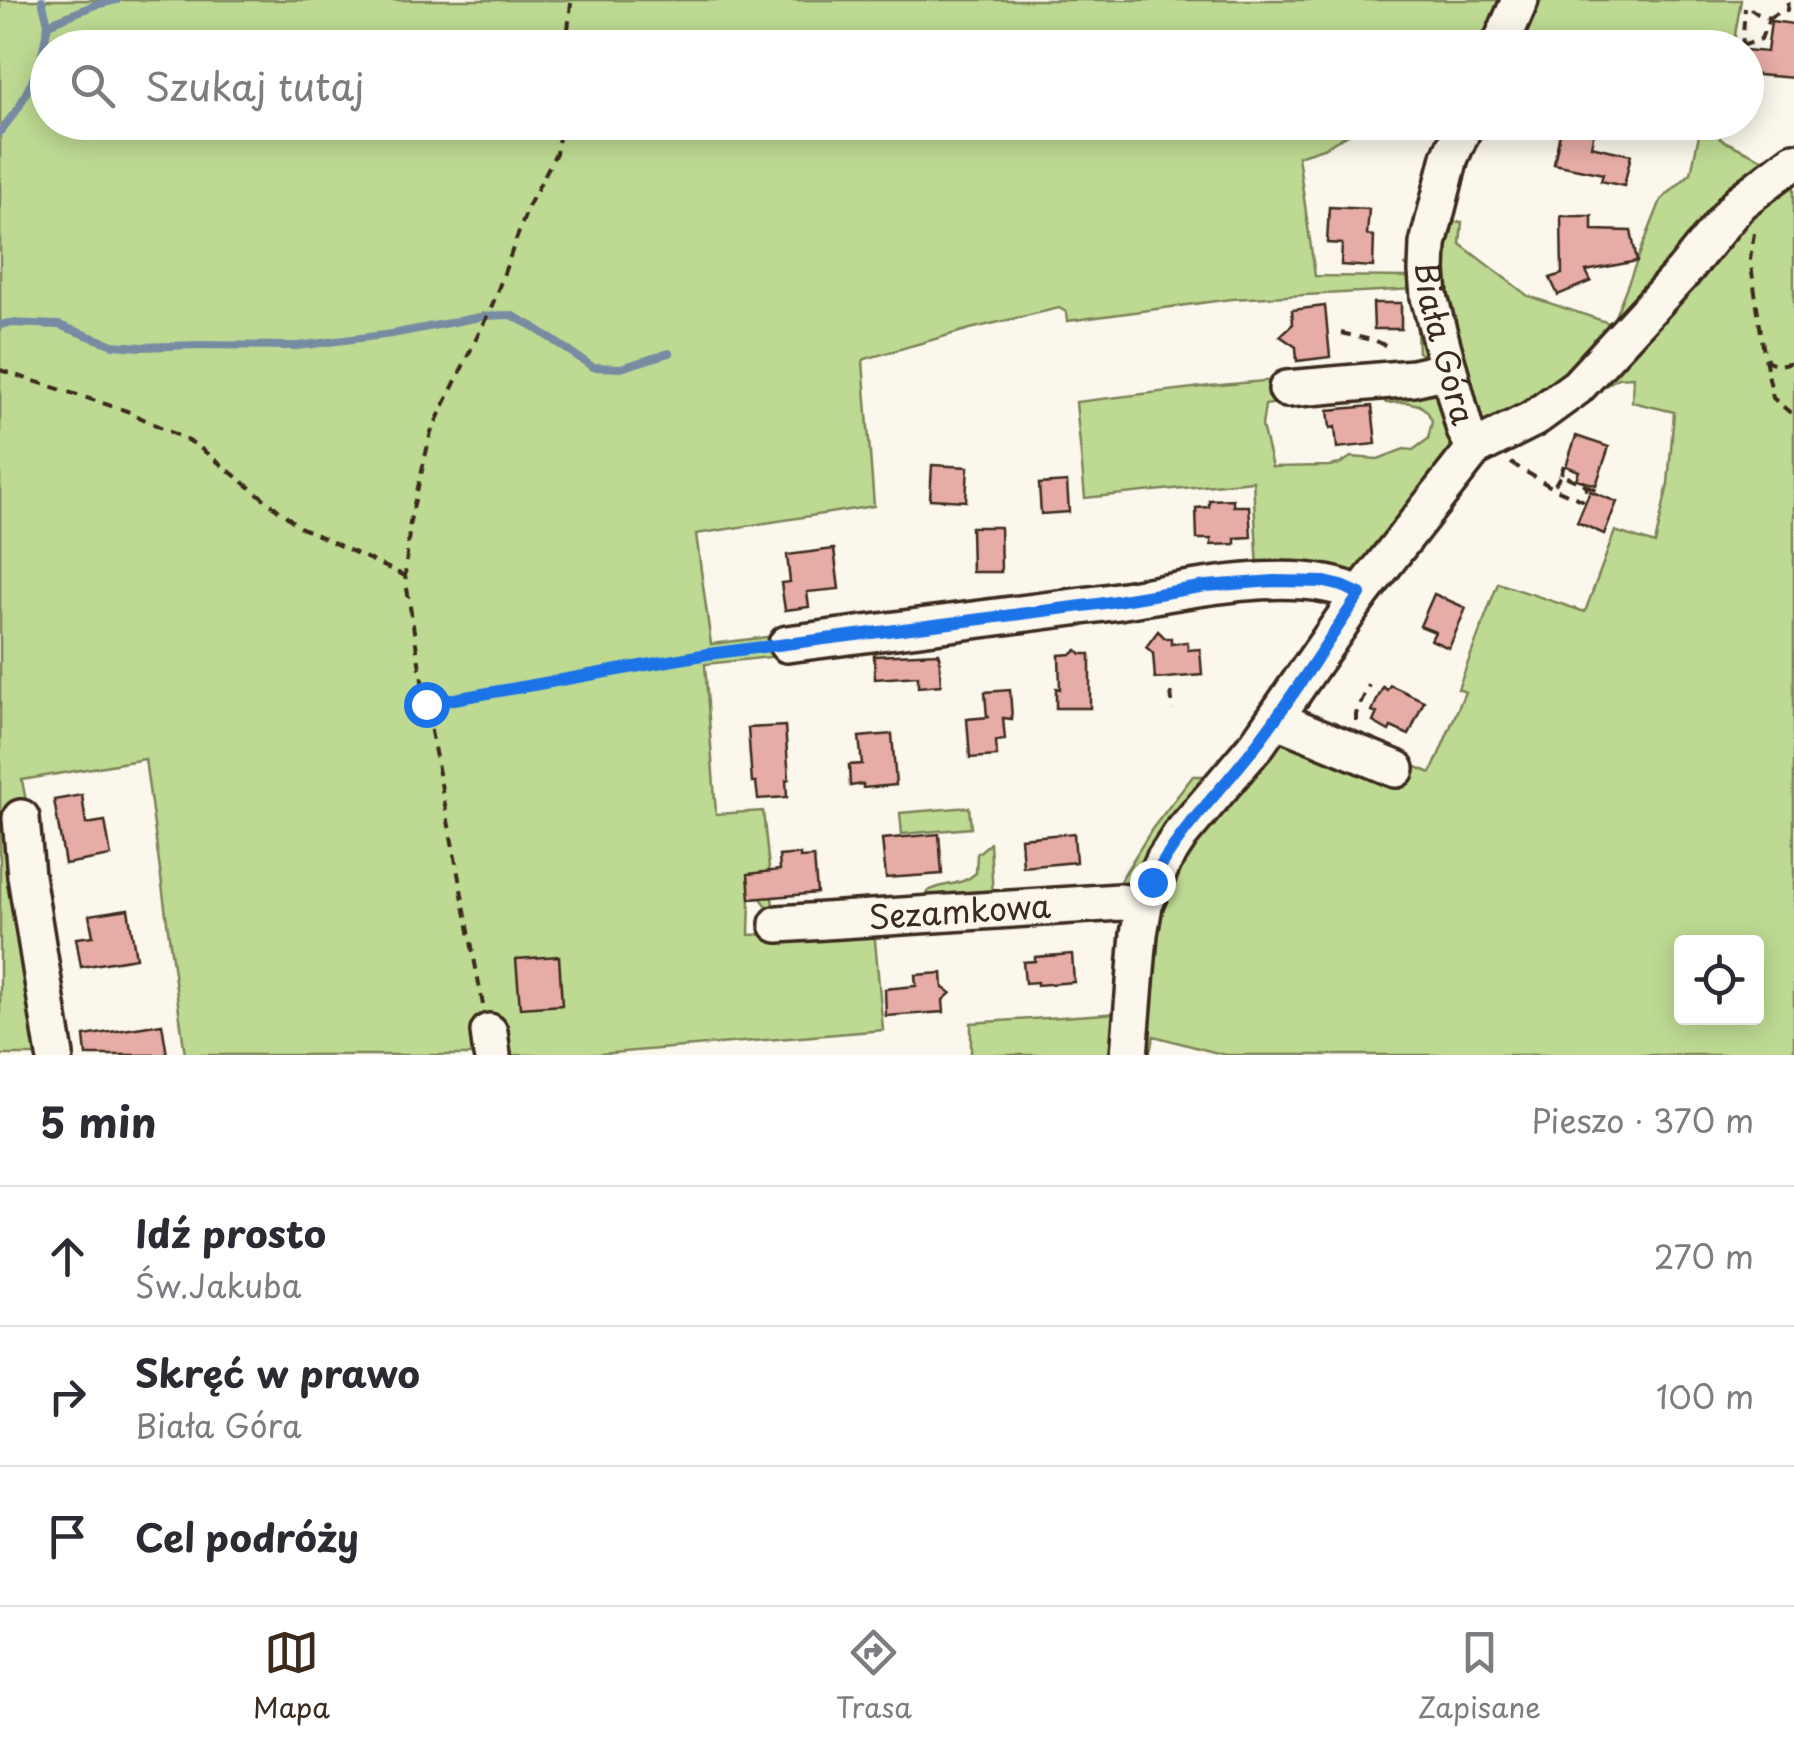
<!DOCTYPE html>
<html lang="pl">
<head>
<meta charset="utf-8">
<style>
	body { margin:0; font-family:"Playpen Sans",sans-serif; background:#f2f2f3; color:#2b2b33 }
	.controls { position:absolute; right:30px; bottom:30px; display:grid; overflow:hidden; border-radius:10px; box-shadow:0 5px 25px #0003 }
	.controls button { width:90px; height:90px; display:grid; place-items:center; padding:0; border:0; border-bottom:2px solid #e1e1e2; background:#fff; color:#2b2b33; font:50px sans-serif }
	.stop { position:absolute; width:30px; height:30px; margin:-22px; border:8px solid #1a73e8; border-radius:50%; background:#fff }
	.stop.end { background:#1a73e8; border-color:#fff; box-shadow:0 2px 10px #0008 }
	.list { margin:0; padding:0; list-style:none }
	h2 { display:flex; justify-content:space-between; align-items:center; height:130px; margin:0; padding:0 40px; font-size:42px }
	h2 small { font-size:32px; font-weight:400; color:#7c7c81 }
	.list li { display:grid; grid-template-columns:65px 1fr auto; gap:30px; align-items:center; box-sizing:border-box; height:140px; padding:0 40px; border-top:2px solid #e1e1e2 }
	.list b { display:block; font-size:38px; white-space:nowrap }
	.list p { margin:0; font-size:32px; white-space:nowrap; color:#7c7c81 }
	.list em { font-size:32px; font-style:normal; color:#7c7c81 }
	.icon { flex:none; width:55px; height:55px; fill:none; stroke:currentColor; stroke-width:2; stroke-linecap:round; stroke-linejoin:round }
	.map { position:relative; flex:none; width:1794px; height:1055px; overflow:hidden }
	.search { position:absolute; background:#fff; box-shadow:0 5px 25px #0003; left:30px; right:30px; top:30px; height:110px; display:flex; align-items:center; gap:25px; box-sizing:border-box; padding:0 35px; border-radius:55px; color:#7c7c81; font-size:38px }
	.sheet { height:550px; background:#fff }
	nav { display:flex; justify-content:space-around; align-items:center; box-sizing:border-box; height:140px; border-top:2px solid #e1e1e2; background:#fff; font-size:28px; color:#7c7c81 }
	nav a { display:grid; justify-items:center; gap:5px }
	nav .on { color:#3b2a1e }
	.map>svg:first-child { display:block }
	.green { fill:#beda92; stroke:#7c8258; stroke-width:2.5; fill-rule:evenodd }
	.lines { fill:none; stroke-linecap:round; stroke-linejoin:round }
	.stream { stroke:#778ca3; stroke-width:8 }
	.building { fill:#e6aca5; stroke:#3b2a1e; stroke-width:2.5 }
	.minor-casing { stroke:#3b2a1e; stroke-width:42 }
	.path { stroke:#3b2a1e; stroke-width:4; stroke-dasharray:10 8; stroke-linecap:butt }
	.minor { stroke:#fbf7ec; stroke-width:35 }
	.route { stroke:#1a73e8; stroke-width:12 }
	.labels { text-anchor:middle; stroke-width:8; stroke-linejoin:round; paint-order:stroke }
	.street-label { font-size:32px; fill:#3b2a1e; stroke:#fbf7ec }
</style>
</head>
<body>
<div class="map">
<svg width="1794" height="1055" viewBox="0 0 1794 1055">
	<rect width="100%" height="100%" fill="#fbf7ec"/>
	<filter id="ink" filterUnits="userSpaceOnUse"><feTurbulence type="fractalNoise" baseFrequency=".01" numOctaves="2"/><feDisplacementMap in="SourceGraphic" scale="20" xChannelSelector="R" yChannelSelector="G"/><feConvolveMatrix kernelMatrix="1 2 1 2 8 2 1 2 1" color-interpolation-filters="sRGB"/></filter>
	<g filter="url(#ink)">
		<g class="green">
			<path d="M 0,0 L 1505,0 L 1495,17 L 1484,48 L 48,48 L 48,122 L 1367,123 L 1326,147 L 1298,156 L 1315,276 L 1411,277 L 1412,273 L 1411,268 L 1404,265 C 1413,266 1416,268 1419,277 L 1430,347 L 1429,352 L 1423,355 L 1418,352 L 1415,289 L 1231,299 L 1067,321 L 1066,312 L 1059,308 L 970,329 L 865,359 L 863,361 L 874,506 L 696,534 L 711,644 L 790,634 L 787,644 L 789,655 L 705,664 L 716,814 L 763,811 L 774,916 L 761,898 L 750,899 L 749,935 L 874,929 L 883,1030 L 588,1055 L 504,1055 L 500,1035 L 489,1032 L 481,1035 L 482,1055 L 185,1055 L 145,759 L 22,780 L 28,812 L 10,807 L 48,1055 L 0,1055 Z"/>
			<path d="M 1528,0 L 1741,0 L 1733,47 L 1506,48 Z"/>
			<path d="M 1667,123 L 1722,123 L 1720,139 L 1774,165 L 1794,169 L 1794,1055 L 1225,1055 L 1154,1036 L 1149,1055 L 1137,1055 L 1165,871 L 1277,736 L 1409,764 L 1431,773 L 1465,692 L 1458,689 L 1498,583 L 1585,612 L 1615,531 L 1655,544 L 1668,484 L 1674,412 L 1632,402 L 1633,377 L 1618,378 L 1506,447 L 1485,434 L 1438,305 L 1447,222 L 1462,222 L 1460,244 L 1528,296 L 1612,324 L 1661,200 L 1691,173 L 1700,130 ZM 1682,942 L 1756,942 L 1756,1018 L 1682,1018 Z"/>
			<path d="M 1408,368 L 1303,399 L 1265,405 L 1262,426 L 1272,467 L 1329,466 L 1340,464 L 1351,457 L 1378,459 L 1404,449 L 1413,450 L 1428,439 L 1432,421 L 1427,411 L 1419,405 L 1405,402 L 1386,403 L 1379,393 L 1438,382 L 1455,440 L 1453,451 L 1368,575 L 1258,570 L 1253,481 L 1085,498 L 1076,402 L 1210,386 Z"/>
			<path d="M 1236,738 L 1243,745 L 1141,887 L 1117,886 L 1152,829 L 1193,776 L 1209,776 Z"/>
			<path d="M 969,807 L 971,828 L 902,834 L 900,813 Z"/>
			<path d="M 990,843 L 993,897 L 929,903 L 927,892 C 944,881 959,888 976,873 L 977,854 Z"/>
			<path d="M 1129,914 L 1124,1055 L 971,1055 L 971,1023 L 1120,1013 Z"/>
		</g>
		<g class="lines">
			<g class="stream">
				<path d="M 48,24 L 95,5 L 117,0"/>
				<path d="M 0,132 L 19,107 L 40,65 L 48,24 L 42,0"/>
				<path d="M 0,325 L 9,323 L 59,325 L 113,345 L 142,347 L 198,345 L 297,346 L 392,334 L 485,316 L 511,315 L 532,326 L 593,367 L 621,368 L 669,353"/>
			</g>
		</g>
		<g class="building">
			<path d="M 1771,21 L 1794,24 L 1794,78 L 1746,74 L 1746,50 L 1767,52 Z"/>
			<path d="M 1562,122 L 1595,127 L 1591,146 L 1631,155 L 1624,186 L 1601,181 L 1603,174 L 1554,164 Z"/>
			<path d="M 1329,207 L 1369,209 L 1367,235 L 1374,236 L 1373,267 L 1341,265 L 1342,244 L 1327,243 Z"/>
			<path d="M 1561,216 L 1592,216 L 1592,230 L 1631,231 L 1637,261 L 1586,271 L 1591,281 L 1558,295 L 1550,278 L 1562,274 Z"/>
			<path d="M 1373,303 L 1401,303 L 1401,329 L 1374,329 Z"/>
			<path d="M 1325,306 L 1330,357 L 1297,361 L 1296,347 L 1280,336 L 1293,324 L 1292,310 Z"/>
			<path d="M 1372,406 L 1376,444 L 1337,448 L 1335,427 L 1330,428 L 1328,410 Z"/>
			<path d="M 1576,436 L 1609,447 L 1596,485 L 1576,479 L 1579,471 L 1566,466 Z"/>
			<path d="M 932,465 L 968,467 L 966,501 L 930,499 Z"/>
			<path d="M 1067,482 L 1069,512 L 1041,514 L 1039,484 Z"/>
			<path d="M 1590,491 L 1617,502 L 1604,534 L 1577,522 Z"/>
			<path d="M 1233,499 L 1233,506 L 1249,506 L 1251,537 L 1235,538 L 1235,544 L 1211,545 L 1211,539 L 1197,539 L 1196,508 L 1209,507 L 1209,500 Z"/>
			<path d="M 971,527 L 1000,527 L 1001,572 L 972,572 Z"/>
			<path d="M 834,549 L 839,589 L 807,592 L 809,607 L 785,610 L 781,583 L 790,582 L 787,555 Z"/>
			<path d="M 1434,594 L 1466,608 L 1449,648 L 1431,640 L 1435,632 L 1420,626 Z"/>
			<path d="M 1158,631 L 1165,638 L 1171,638 L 1171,644 L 1187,642 L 1188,650 L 1200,649 L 1202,675 L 1155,679 L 1153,653 L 1146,647 Z"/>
			<path d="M 1077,650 L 1081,654 L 1090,654 L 1090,708 L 1056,708 L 1056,688 L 1060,689 L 1059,655 L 1072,654 Z"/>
			<path d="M 939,653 L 941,685 L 918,687 L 918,676 L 875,679 L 874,656 Z"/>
			<path d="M 1390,685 L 1424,701 L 1409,735 L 1391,727 L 1389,731 L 1373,722 L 1377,713 L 1372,711 L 1383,687 L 1387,690 Z"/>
			<path d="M 1010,690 L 1012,719 L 1003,718 L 1005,740 L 996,741 L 997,756 L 970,758 L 967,719 L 990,717 L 987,717 L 985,692 Z"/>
			<path d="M 785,726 L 789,779 L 786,780 L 787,797 L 758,799 L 756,782 L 752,782 L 748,728 Z"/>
			<path d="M 892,734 L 896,785 L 863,788 L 863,784 L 850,786 L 849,765 L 862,764 L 859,737 Z"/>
			<path d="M 82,795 L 86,824 L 105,821 L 111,856 L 65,864 L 54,800 Z"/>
			<path d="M 1074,833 L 1076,862 L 1023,867 L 1021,838 Z"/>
			<path d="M 939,834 L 942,874 L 886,878 L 882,839 Z"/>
			<path d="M 800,854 L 800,858 L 814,857 L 817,893 L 750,899 L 748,874 L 780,870 L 779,856 Z"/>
			<path d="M 128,909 L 136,958 L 81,967 L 76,938 L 93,936 L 89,915 Z"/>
			<path d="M 1072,954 L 1074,982 L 1037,985 L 1037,982 L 1025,983 L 1023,962 L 1035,961 L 1035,957 Z"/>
			<path d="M 559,956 L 562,1005 L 520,1008 L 516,959 Z"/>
			<path d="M 942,973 L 943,988 L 951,993 L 943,1000 L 944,1012 L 886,1016 L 885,989 L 916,986 L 915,975 Z"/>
			<path d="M 162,1024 L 167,1055 L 86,1055 L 84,1036 Z"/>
		</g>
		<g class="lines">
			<defs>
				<g id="minor">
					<path d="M 1499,48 L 1520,0"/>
					<path id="s1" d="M 1466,122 L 1450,157 L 1428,244 L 1427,271 L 1429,297 L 1465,430 L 1475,448"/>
					<path d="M 1287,389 L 1413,378 L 1449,370"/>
					<path d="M 787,644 C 890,631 993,617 1097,604 C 1170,595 1293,561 1360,595"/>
					<path d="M 1275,719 L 1396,769"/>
					<path d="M 21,818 L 26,876 L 55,1055"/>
					<path id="s2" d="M 778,924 L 1120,902 L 1144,905"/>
					<path d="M 489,1032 L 492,1055"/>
					<path d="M 1129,1055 L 1139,934 L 1144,905 L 1164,860 L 1181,834 L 1258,743 L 1360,595 L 1475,448 L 1533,419 L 1577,387 L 1683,272 L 1740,202 L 1794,161"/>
				</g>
			</defs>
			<use href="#minor" class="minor-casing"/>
			<g class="path">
				<path d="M 1769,18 L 1780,11 L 1787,10 L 1788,0"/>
				<path d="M 1742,46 L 1761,39 L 1769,18 L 1758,14 L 1745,5"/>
				<path d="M 566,48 L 571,3"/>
				<path d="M 1742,48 L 1745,8"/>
				<path d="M 1746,77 L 1750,78"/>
				<path d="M 1754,233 L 1750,259 L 1764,353 L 1768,361 L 1778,365 L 1794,362"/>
				<path d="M 1341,333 L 1376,341 L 1389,347"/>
				<path d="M 1765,358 L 1773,398 L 1794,416"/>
				<path d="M 0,370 L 127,411 L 195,444 L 300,527 L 405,576"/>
				<path d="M 1511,463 L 1553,488 L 1582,500 L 1587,486 L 1561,474 L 1553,488"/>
				<path d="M 1561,474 L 1564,465"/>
				<path d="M 1587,486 L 1598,490"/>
				<path d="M 1171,692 L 1173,710"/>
				<path d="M 426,705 L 708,654 L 761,647"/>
				<path d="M 1356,721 L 1356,714 L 1369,685"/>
				<path d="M 483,1005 L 426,705 L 405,576 L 410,521 L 431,432 L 492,306 L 528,207 L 556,153 L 562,122"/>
			</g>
			<use href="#minor" class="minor"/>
		</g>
	</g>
	<g class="lines" filter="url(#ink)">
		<path class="route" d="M 426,704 L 708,654 L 1098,604 L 1206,586 L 1274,581 L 1325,582 L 1342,586 L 1360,594 C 1326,643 1295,694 1259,741 C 1224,789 1179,828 1152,882"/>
	</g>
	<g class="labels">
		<g class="street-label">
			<text dy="11" stroke="none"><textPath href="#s1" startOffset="230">Biała Góra</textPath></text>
			<text dy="11" stroke="none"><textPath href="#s2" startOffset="182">Sezamkowa</textPath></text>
		</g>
	</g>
</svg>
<div class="controls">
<button><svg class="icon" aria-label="locate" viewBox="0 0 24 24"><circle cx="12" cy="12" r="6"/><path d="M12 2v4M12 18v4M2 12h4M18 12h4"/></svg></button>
</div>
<div class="stop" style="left:426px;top:704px"></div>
<div class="stop end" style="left:1152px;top:882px"></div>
<div class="search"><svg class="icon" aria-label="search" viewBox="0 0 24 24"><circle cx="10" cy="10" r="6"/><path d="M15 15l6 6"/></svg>Szukaj tutaj</div>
</div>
<section class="sheet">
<h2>5 min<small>Pieszo · 370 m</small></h2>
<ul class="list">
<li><svg class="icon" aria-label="ahead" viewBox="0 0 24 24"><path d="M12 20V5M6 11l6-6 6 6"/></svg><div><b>Idź prosto</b><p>Św.Jakuba</p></div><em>270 m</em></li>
<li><svg class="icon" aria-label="right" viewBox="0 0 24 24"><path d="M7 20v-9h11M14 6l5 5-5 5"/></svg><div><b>Skręć w prawo</b><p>Biała Góra</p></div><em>100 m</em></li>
<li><svg class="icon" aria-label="arrive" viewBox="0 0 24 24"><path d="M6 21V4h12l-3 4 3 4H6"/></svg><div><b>Cel podróży</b></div></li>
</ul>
</section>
<nav>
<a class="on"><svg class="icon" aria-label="map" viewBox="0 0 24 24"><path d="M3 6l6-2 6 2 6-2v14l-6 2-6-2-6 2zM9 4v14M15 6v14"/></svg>Mapa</a>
<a><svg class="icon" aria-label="directions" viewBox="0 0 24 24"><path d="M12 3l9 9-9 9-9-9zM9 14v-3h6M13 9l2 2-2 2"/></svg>Trasa</a>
<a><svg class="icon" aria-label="saved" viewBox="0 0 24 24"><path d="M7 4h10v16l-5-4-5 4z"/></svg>Zapisane</a>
</nav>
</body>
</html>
